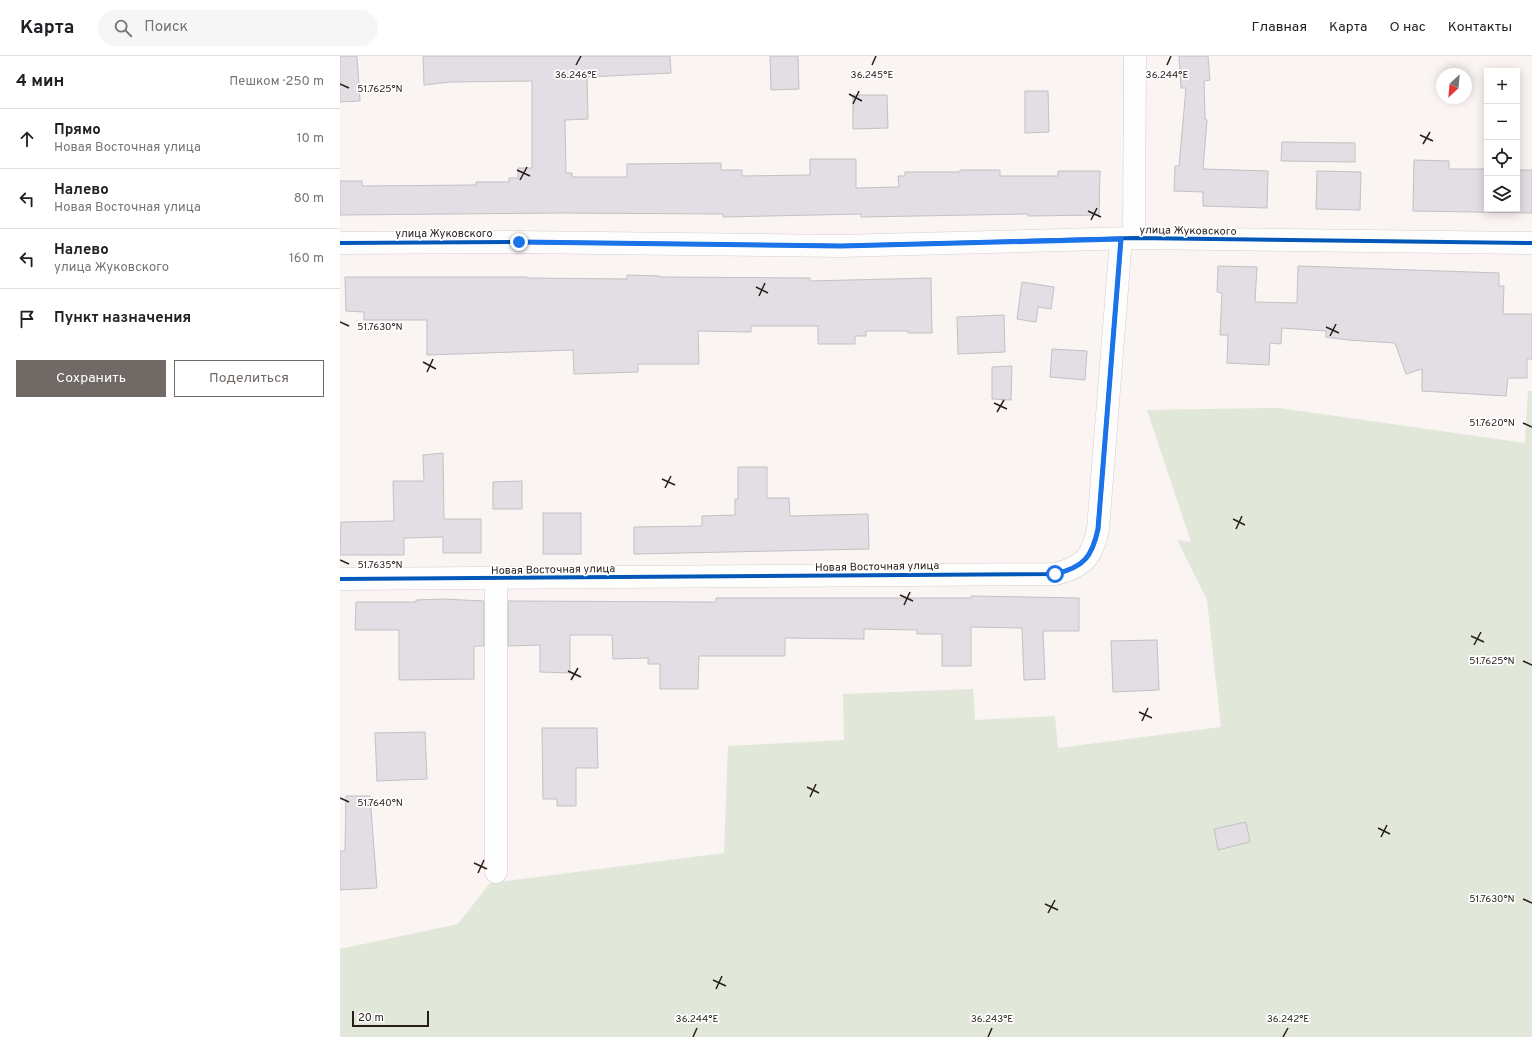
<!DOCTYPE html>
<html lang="ru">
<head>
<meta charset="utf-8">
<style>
	body { margin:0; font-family:Overpass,sans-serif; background:#f6f6f6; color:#202124 }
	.controls { position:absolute; right:12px; top:12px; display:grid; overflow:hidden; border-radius:0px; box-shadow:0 2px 10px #0003 }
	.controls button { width:36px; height:36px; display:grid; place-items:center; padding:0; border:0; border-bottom:1px solid #e0e0e0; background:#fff; color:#202124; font:20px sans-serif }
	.compass { position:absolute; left:1096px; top:12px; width:36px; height:36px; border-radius:50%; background:#fff; box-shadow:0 2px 10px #0003; rotate:206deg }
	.scale { position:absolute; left:12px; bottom:10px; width:77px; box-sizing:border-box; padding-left:4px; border:2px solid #271e1a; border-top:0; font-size:11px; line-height:14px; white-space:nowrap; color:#271e1a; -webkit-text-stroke:3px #fff; paint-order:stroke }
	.stop { position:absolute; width:12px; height:12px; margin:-9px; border:3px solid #1a73e8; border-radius:50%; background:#fff }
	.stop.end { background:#1a73e8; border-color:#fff; box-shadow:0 1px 4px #0008 }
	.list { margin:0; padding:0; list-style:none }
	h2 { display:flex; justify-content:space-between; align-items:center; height:52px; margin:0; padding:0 16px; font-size:17px }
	h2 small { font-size:13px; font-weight:400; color:#757577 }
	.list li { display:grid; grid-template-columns:26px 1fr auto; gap:12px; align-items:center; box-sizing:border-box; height:60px; padding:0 16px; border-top:1px solid #e0e0e0 }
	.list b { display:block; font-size:15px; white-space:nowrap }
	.list p { margin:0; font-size:13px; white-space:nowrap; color:#757577 }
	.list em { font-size:13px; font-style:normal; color:#757577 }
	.actions { display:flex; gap:8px; padding:12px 16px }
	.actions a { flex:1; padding:9px 0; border:1px solid #716966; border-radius:0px; text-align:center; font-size:14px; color:#716966 }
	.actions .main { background:#716966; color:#fff }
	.icon { flex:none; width:22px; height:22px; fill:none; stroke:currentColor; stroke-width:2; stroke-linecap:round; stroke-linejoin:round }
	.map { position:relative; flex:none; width:1192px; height:981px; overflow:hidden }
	header { display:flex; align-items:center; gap:24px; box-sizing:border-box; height:56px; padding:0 20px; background:#fff; border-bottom:1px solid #e0e0e0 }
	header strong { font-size:19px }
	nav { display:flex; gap:22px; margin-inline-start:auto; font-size:14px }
	.search { width:280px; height:36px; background:#f6f6f6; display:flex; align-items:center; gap:10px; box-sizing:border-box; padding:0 14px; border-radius:22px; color:#757577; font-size:15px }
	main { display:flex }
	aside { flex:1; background:#fff }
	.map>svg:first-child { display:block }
	.green { fill:#e1e7d9 }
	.building { fill:#e3dde4; stroke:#c4c0c3 }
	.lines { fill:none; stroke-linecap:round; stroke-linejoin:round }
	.street-casing { stroke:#d6cfcb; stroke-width:23 }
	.street { stroke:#fefdfd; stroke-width:22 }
	.cycleway-casing { stroke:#fff; stroke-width:6 }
	.cycleway { stroke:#0057b8; stroke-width:4 }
	.route { stroke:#1a73e8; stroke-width:5 }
	.ticks { fill:none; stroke:#271e1a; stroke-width:1.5 }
	.labels { text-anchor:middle; stroke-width:3.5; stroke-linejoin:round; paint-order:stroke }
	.street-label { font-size:11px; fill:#271e1a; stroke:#fff }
	.ticks-label { font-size:10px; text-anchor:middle; fill:#271e1a; stroke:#fff; stroke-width:3.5; stroke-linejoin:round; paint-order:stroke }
</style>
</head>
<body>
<header>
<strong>Карта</strong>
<div class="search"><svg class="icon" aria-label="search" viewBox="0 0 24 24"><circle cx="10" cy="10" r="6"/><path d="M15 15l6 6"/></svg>Поиск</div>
<nav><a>Главная</a><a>Карта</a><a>О нас</a><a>Контакты</a></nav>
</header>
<main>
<aside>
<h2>4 мин<small>Пешком · 250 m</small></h2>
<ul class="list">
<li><svg class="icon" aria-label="ahead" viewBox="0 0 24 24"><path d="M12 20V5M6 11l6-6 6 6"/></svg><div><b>Прямо</b><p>Новая Восточная улица</p></div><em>10 m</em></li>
<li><svg class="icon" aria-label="left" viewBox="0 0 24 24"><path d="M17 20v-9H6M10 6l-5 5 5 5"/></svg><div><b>Налево</b><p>Новая Восточная улица</p></div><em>80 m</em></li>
<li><svg class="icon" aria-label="left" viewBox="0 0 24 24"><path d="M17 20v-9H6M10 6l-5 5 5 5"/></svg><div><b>Налево</b><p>улица Жуковского</p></div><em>160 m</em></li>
<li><svg class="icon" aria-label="arrive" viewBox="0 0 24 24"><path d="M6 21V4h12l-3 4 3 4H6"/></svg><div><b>Пункт назначения</b></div></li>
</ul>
<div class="actions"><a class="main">Сохранить</a><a>Поделиться</a></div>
</aside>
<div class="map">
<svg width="1192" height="981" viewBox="0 0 1192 981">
	<rect width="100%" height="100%" fill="#faf4f2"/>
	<path class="green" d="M 1188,335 L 1192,335 L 1192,981 L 0,981 L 0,893 L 118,868 L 150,827 L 384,797 L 388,690 L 504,684 L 503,638 L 633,633 L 635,664 L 715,660 L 718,692 L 881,671 L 867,544 L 837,484 L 851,486 L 807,354 L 939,352 L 1185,387 Z"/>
	<g class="building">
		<path d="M 0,0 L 17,0 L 20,45 L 0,46 Z"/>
		<path d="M 83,0 L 330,0 L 331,17 L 247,21 L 248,63 L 225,64 L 226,117 L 232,117 L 232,121 L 287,121 L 287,108 L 381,107 L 381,114 L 402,114 L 402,120 L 470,119 L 470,103 L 516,103 L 516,132 L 559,131 L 558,120 L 565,120 L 565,116 L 620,116 L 620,114 L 660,114 L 660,120 L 718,120 L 718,115 L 760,115 L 759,159 L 688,160 L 688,158 L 521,161 L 521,158 L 383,161 L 383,158 L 220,157 L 0,159 L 0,125 L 22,125 L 22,130 L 136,129 L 136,126 L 169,126 L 169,122 L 178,122 L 178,112 L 192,112 L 192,25 L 110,26 L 84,29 Z"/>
		<path d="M 430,0 L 458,0 L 459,33 L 431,34 Z"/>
		<path d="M 839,0 L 868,0 L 870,24 L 864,25 L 865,63 L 867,64 L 863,113 L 928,115 L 927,152 L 863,150 L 863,136 L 834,135 L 835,110 L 839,110 L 846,32 L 841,32 Z"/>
		<path d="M 685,35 L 708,35 L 709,76 L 685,77 Z"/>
		<path d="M 513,39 L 547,39 L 548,72 L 513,73 Z"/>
		<path d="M 942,86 L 1015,87 L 1015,106 L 941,105 Z"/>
		<path d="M 1074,104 L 1109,105 L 1109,113 L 1147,113 L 1147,153 L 1177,153 L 1177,114 L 1192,114 L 1192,157 L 1073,155 Z"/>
		<path d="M 977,115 L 1021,116 L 1020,154 L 976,153 Z"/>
		<path d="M 878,210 L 917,211 L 915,246 L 957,247 L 958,210 L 1159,217 L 1159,230 L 1164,230 L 1163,258 L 1192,258 L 1192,303 L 1187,303 L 1187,322 L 1168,322 L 1166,340 L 1082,335 L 1082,313 L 1066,318 L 1055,287 L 1008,284 L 986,281 L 986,275 L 942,272 L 941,288 L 930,287 L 929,309 L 887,307 L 888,279 L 880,279 L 882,237 L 877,236 Z"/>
		<path d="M 287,219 L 319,220 L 319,221 L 470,222 L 470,225 L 591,222 L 592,277 L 568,277 L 568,275 L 526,275 L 526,280 L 515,280 L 515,288 L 478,288 L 478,270 L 411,270 L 411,276 L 358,275 L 359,308 L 298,308 L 298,316 L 234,318 L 233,294 L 87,299 L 87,264 L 24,264 L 24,256 L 6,255 L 5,221 L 187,221 L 187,222 L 287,223 Z"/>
		<path d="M 682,226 L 714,231 L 711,253 L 698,251 L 696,266 L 677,263 Z"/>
		<path d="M 664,259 L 665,296 L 618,298 L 617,261 Z"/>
		<path d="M 712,293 L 747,295 L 745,324 L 710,321 Z"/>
		<path d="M 672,310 L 671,344 L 652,343 L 652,311 Z"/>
		<path d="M 103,397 L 104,463 L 141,463 L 141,497 L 103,497 L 103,481 L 64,482 L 64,499 L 0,499 L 1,466 L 54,465 L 53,425 L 84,425 L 83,399 Z"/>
		<path d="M 398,411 L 427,411 L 427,442 L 449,442 L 450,460 L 528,458 L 529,493 L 294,498 L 294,471 L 362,470 L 362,460 L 395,459 L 395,443 L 398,443 Z"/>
		<path d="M 182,425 L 182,453 L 153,453 L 153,426 Z"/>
		<rect x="203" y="457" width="38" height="41"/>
		<path d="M 631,540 L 739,542 L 739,575 L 703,575 L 705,623 L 684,624 L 682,572 L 631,571 L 631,610 L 602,610 L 602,578 L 577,578 L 577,574 L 524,573 L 524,583 L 445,582 L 445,600 L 359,600 L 358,633 L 320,633 L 320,608 L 308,608 L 308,602 L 273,603 L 272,579 L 230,579 L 230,617 L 200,616 L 200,589 L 168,590 L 168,545 L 376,546 L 376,542 L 631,542 Z"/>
		<path d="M 102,543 L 144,545 L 144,590 L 134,590 L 134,623 L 59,624 L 59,574 L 15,574 L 16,546 L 76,546 L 76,544 Z"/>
		<path d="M 817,584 L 819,634 L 773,636 L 771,585 Z"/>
		<path d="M 202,672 L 257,672 L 258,712 L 236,712 L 236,750 L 217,750 L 217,743 L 203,743 Z"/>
		<path d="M 85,676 L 87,723 L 37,725 L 35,677 Z"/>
		<path d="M 6,740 L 30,740 L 37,832 L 0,834 L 0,795 L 5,795 Z"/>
		<path d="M 906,766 L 910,786 L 878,794 L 874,773 Z"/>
	</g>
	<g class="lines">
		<defs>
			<g id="street">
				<path d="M 794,182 L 795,0"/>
				<path d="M 0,187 L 179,186 L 501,190 L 794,182 L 1192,187"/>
				<path d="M 0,523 L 715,518 C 744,511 752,501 758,473 L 781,183"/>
				<path d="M 156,816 L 156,523"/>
			</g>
		</defs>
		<use href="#street" class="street-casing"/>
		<use href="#street" class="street"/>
		<defs>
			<g id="cycleway">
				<path d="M 0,187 L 179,186 L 501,190 L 794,182 L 1192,187"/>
				<path d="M 0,523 L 715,518 C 744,511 752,501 758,473 L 781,183"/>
			</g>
		</defs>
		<use href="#cycleway" class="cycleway-casing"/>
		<use href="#cycleway" class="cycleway"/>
	</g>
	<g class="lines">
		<path class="route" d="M 179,186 L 501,190 L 781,183 L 758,473 C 752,501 744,511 715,518"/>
	</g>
	<path class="ticks" d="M 236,9 L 241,0M 532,9 L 536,0M 827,9 L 831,0M 0,28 L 9,32M 509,38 L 522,45M 513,48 L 519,35M 1080,79 L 1093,85M 1083,88 L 1090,76M 177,114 L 190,120M 180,124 L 187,111M 748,155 L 761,161M 751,164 L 757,152M 416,231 L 428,237M 419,240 L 425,227M 0,266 L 9,270M 986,271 L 999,277M 990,280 L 996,268M 83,306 L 96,313M 87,316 L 93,303M 654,347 L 667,353M 657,356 L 664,344M 1183,367 L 1192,371M 322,423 L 335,429M 325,432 L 331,420M 893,463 L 905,469M 896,473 L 902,460M 0,504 L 9,508M 560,539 L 573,545M 564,549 L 570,536M 1131,580 L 1144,586M 1134,589 L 1141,576M 1183,605 L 1192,609M 228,615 L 241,621M 231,624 L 238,612M 799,656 L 812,662M 802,665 L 808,652M 467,731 L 479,737M 470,741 L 476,728M 0,742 L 9,746M 1038,772 L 1050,778M 1041,781 L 1047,769M 134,807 L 147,813M 138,817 L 144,804M 1183,843 L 1192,847M 705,848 L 718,854M 708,857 L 715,844M 373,924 L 386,930M 376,933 L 382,920M 353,981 L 357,972M 648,981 L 652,972M 943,981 L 948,972"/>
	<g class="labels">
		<g class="street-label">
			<text transform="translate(848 174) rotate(1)" y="4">улица Жуковского</text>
			<text x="104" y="181">улица Жуковского</text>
			<text transform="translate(537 510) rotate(-1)" y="4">Новая Восточная улица</text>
			<text transform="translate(213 513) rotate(-1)" y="4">Новая Восточная улица</text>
		</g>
	</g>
	<g class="ticks-label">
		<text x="236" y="22">36.246°E</text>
		<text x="532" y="22">36.245°E</text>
		<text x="827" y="22">36.244°E</text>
		<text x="40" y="36">51.7625°N</text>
		<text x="40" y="274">51.7630°N</text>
		<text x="1152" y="370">51.7620°N</text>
		<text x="40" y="512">51.7635°N</text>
		<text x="1152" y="608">51.7625°N</text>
		<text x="40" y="750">51.7640°N</text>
		<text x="1152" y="846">51.7630°N</text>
		<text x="357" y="966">36.244°E</text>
		<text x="652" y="966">36.243°E</text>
		<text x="948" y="966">36.242°E</text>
	</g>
</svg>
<div class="controls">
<button>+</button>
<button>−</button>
<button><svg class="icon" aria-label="locate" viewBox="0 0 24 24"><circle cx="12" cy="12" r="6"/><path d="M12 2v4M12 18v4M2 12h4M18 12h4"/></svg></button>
<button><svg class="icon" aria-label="layers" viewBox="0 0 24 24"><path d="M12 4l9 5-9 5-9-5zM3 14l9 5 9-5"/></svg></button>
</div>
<svg class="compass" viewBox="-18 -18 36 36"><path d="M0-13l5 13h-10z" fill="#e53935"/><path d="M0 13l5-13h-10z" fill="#757577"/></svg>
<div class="scale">20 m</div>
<div class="stop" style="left:715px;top:518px"></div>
<div class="stop end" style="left:179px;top:186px"></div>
</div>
</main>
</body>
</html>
